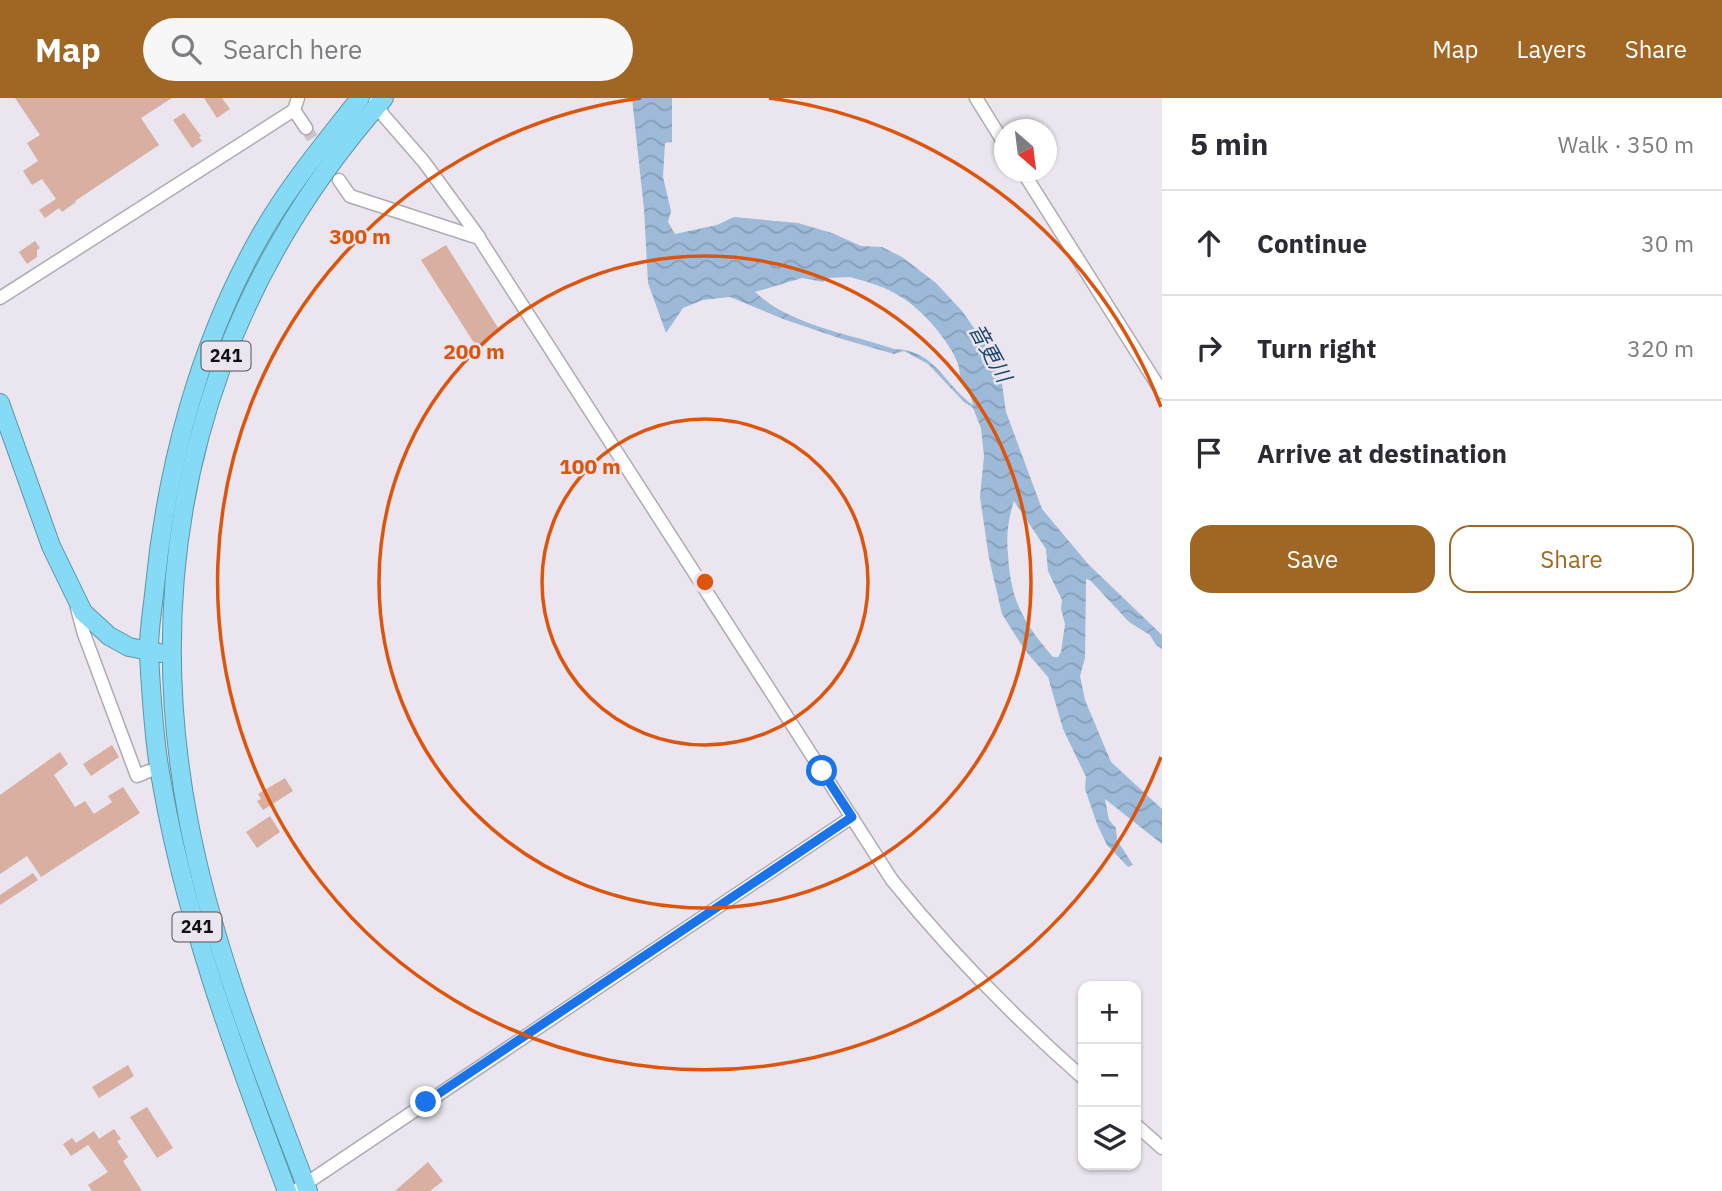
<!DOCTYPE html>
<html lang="en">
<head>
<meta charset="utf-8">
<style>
	body { margin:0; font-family:"IBM Plex Sans","Noto Sans JP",sans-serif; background:#f7f7f7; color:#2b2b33 }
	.controls { position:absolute; right:21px; bottom:21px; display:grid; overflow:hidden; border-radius:14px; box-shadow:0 2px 5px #0004 }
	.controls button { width:63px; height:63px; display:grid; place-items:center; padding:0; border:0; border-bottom:2px solid #e1e1e2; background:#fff; color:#2b2b33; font:35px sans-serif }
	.compass { position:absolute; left:994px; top:21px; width:63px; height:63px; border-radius:50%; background:#fff; box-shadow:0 2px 5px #0004; rotate:152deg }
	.stop { position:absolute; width:21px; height:21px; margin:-16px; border:5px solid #1a73e8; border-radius:50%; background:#fff }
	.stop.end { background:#1a73e8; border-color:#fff; box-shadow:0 2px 7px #0008 }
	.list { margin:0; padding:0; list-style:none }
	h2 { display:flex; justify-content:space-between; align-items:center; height:91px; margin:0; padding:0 28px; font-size:30px }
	h2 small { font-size:23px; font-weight:400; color:#7c7c81 }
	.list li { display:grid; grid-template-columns:46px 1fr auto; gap:21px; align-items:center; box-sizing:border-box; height:105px; padding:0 28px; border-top:2px solid #e1e1e2 }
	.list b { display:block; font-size:26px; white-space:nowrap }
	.list em { font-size:23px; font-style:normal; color:#7c7c81 }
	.actions { display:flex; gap:14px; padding:21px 28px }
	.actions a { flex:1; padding:16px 0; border:2px solid #9f6723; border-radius:21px; text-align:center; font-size:24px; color:#9f6723 }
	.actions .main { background:#9f6723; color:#fff }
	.icon { flex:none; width:38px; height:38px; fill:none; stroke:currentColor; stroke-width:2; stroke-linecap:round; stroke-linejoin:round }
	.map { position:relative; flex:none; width:1162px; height:1093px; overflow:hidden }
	header { display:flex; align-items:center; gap:42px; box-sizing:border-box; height:98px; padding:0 35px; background:#9f6723; color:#fff }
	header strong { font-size:33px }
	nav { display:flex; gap:38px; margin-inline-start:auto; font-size:24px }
	.search { width:490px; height:63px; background:#f7f7f7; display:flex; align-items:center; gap:18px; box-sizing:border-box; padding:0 24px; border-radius:38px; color:#7c7c81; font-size:26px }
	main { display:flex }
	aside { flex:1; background:#fff }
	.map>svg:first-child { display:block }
	.water { fill:url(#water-waves); fill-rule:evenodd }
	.building { fill:#d8afa1 }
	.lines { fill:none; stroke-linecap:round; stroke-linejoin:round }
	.minor-tunnel { stroke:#cac5cd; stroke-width:12; stroke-dasharray:12 6; stroke-linecap:butt }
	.minor-casing { stroke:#afaab3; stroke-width:15 }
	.highway-casing { stroke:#5d94a6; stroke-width:20 }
	.minor { stroke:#fff; stroke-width:12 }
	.highway { stroke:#85dbf5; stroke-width:18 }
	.route { stroke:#1a73e8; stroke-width:9 }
	.ring { fill:none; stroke:#dd550c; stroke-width:3.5 }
	.labels { text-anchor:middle; stroke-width:5; stroke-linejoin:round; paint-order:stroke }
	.shield { fill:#eae5ee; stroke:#535055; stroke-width:2 }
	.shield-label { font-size:18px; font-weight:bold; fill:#121013 }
	.water-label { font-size:21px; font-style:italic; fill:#1c486f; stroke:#eae5ee }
	.centre { fill:#dd550c; stroke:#eae5ee; stroke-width:3.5 }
	.ring-label { font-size:21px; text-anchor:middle; font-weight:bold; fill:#dd550c; stroke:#eae5ee; stroke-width:5; stroke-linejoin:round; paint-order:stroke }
</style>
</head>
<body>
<header>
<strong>Map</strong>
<div class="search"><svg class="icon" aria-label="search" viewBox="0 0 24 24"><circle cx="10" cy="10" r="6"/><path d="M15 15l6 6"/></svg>Search here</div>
<nav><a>Map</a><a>Layers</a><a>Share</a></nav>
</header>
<main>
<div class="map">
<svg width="1162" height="1093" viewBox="0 0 1162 1093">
	<defs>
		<pattern id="water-waves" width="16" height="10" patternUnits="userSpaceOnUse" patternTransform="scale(1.75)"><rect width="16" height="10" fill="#9dbad8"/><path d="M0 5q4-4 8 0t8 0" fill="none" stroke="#869fb8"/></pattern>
	</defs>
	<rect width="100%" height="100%" fill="#eae5ee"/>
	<path class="water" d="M 632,0 L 672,0 L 672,44 L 665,45 L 663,79 L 671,113 L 668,124 L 675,136 L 717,127 L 734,119 L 798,125 L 832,135 L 861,148 L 882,149 L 902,159 L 936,185 L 962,213 L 985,246 L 1001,279 L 1006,314 L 1042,411 L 1088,466 L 1162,537 L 1162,551 L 1156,547 L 1150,537 L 1129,524 L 1090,482 L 1086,481 L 1085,560 L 1080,578 L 1085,602 L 1111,664 L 1162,711 L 1162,746 L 1105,701 L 1109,722 L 1116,730 L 1117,742 L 1133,767 L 1128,769 L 1107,747 L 1097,726 L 1085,691 L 1086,679 L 1063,631 L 1048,579 L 1024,551 L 1002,516 L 989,460 L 980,399 L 984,358 L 981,330 L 973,310 L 963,303 L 928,266 L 904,253 L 894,256 L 842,241 L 783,221 L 730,199 L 703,202 L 683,210 L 666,235 L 648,185 L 644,111 ZM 850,179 C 868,184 886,189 901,199 C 921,210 951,245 958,266 C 960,271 959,277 961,282 C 965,291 972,297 973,307 C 943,286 936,252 894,251 C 848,235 792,228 755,194 L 802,180 L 823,184 L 827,180 ZM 1014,403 L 1046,451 L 1048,473 L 1062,502 L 1061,511 L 1065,526 L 1061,554 L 1058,559 L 1053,559 C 1023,524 1011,504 1008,457 C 1006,438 1008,421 1014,403 Z"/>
	<g class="building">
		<path d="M 15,0 L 172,0 L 141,20 L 159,47 L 75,103 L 76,104 L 62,114 L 59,110 L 45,120 L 39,112 L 56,101 L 42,81 L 32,87 L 23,73 L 38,63 L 27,45 L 40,37 Z"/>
		<path d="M 204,0 L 222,0 L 230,11 L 217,20 Z"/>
		<path d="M 184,15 L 201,38 L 199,39 L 202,43 L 192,50 L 173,22 Z"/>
		<path d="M 35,143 L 40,150 L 37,152 L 37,159 L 27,166 L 19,154 Z"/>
		<path d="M 446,147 L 500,233 L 476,248 L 421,162 Z"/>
		<path d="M 112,647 L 119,659 L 91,678 L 83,666 Z"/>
		<path d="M 60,654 L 68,666 L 54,677 L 75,709 L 85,703 L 94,716 L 112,704 L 108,698 L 123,689 L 140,715 L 41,779 L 27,758 L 0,776 L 0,697 Z"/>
		<path d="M 285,680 L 293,693 L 263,712 L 257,703 L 261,701 L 258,696 Z"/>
		<path d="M 270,718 L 280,734 L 257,750 L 246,734 Z"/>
		<path d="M 33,775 L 38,782 L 0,807 L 0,797 Z"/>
		<path d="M 128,967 L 134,978 L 99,1000 L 92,989 Z"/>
		<path d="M 147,1009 L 173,1050 L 157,1060 L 130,1019 Z"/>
		<path d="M 114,1031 L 121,1041 L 117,1043 L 128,1059 L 123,1063 L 142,1093 L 92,1093 L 88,1087 L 108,1074 L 88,1047 L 71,1058 L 63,1046 L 72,1040 L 76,1045 L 94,1033 L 99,1041 Z"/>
		<path d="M 428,1064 L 443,1083 L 430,1093 L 395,1093 Z"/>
	</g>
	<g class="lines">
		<path class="minor-tunnel" d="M 306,30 L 334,74"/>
		<defs>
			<g id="minor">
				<path d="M 298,0 L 294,12 L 306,30"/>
				<path d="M 976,0 L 1004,45"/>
				<path d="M 375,4 L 384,18 L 424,64 L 479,139"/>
				<path d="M 1023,74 L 1162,294"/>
				<path d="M 339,82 L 350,98 L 479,140 L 892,782 C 950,854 1014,919 1083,980"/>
				<path d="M 0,200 L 294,12"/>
				<path d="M 77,510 L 84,536 L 137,678 L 149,673"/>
				<path d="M 1136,1027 L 1162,1050"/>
				<path d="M 295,1093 L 852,719"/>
			</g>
			<g id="highway">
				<path d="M 0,305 L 51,448 L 83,514 L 109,538 L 129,549 L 160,555"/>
				<path d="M 287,1093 C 234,953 181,811 158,662 C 153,628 151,592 149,557 C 148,534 153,510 155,487 C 167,368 199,247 258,142 C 286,91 324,46 360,0"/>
				<path d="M 308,1093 C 262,972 212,848 188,720 C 138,455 205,202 384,0"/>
			</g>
		</defs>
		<use href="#minor" class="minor-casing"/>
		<use href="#highway" class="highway-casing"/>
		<use href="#minor" class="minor"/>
		<use href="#highway" class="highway"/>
	</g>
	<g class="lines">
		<path class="route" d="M 426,1004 L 852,719 L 822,673"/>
	</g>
	<g class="ring">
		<circle cx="705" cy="484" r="163"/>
		<circle cx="705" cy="484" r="326"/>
		<path d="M1161 659A488 488 0 1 1 641 0M769 0A488 488 0 0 1 1161 309"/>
	</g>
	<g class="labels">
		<g class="shield">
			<rect x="201.5" y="243.5" width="49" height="29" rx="5"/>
			<rect x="172.5" y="814.5" width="49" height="29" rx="5"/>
		</g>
		<g class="shield-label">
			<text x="226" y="264">241</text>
			<text x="197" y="835">241</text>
		</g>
		<g class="water-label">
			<text transform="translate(990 255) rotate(61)" y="7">音更川</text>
		</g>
	</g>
	<circle cx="705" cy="484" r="10" class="centre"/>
	<g class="ring-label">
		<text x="360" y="146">300 m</text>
		<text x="474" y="261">200 m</text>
		<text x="590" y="376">100 m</text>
	</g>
</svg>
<div class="controls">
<button>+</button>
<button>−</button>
<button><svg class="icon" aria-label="layers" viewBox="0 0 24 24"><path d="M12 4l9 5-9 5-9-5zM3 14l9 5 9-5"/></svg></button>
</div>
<svg class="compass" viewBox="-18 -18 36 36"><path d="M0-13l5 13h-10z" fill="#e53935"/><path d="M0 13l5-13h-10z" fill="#7c7c81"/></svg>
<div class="stop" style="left:822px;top:673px"></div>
<div class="stop end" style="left:426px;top:1004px"></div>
</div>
<aside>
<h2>5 min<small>Walk · 350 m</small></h2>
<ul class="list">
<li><svg class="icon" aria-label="ahead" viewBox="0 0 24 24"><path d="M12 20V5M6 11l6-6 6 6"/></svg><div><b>Continue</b></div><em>30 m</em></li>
<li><svg class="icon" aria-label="right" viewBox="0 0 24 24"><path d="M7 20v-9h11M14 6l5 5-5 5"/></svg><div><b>Turn right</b></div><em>320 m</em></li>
<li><svg class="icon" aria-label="arrive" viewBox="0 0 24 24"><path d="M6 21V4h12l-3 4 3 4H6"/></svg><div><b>Arrive at destination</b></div></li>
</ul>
<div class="actions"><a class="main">Save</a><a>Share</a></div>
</aside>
</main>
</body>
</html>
